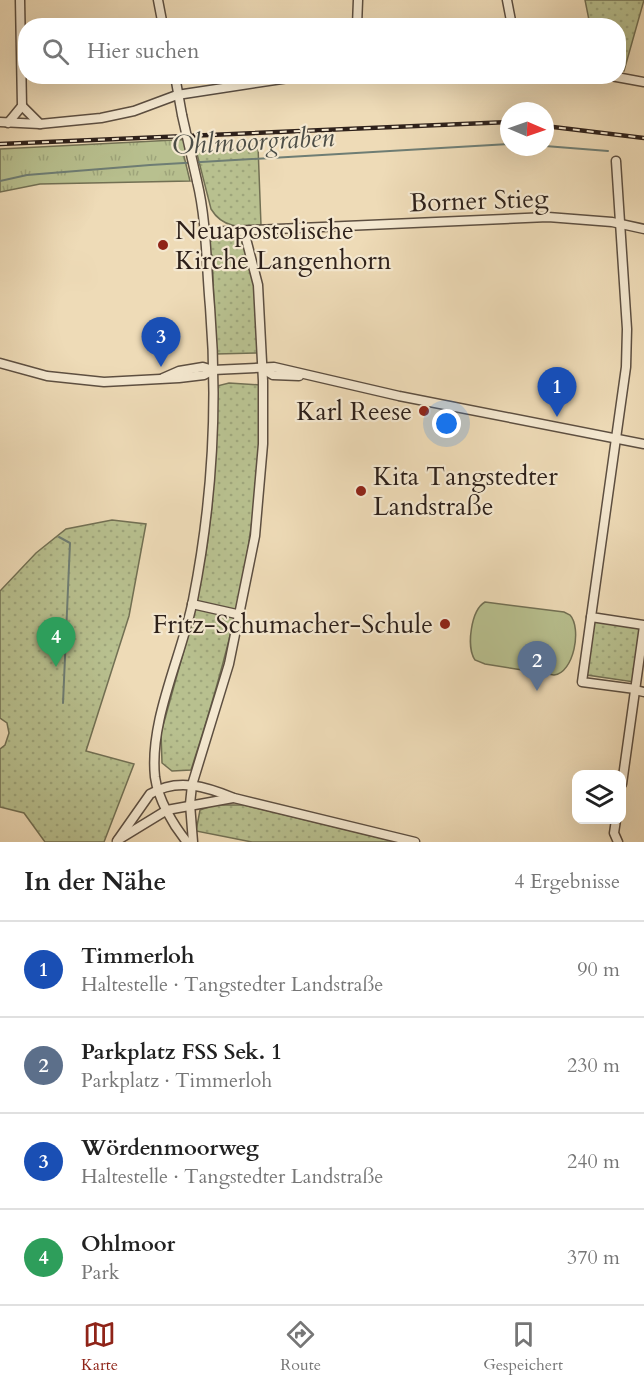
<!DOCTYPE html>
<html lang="de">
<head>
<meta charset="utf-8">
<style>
	body { margin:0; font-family:Cardo,serif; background:#f6f6f6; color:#222 }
	.controls { position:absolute; right:18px; bottom:18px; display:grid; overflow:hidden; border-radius:12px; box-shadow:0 6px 24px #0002 }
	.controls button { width:54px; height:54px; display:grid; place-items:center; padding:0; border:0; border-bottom:2px solid #e0e0e0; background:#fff; color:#222; font:30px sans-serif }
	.compass { position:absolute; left:500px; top:102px; width:54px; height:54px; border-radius:50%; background:#fff; box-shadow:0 6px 24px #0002; rotate:92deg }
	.you { position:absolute; left:447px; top:424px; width:21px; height:21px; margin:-15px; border:4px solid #fff; border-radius:50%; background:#1a73e8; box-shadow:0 0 0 9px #1a73e833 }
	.badge { display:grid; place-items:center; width:39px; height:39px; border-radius:50%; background:#8f2418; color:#fff; font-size:20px; font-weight:700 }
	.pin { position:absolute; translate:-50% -50px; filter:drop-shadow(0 2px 3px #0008) }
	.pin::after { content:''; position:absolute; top:32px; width:21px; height:18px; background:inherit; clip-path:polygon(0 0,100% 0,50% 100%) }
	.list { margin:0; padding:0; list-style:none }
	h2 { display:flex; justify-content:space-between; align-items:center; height:78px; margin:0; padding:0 24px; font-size:26px }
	h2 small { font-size:20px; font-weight:400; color:#767676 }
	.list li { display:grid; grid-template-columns:39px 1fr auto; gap:18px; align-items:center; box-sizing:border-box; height:96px; padding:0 24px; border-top:2px solid #e0e0e0 }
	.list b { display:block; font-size:22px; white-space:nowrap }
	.list p { margin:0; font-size:20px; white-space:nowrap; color:#767676 }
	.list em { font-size:20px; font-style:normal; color:#767676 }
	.icon { flex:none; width:33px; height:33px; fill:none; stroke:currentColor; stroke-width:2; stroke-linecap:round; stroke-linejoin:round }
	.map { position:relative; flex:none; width:644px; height:842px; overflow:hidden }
	.search { position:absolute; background:#fff; box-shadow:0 6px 24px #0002; left:18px; right:18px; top:18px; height:66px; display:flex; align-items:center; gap:15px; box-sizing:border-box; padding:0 21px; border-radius:24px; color:#767676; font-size:22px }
	.sheet { height:462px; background:#fff }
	nav { display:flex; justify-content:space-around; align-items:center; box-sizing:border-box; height:84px; border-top:2px solid #e0e0e0; background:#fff; font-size:16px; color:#767676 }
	nav a { display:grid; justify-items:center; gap:3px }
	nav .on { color:#8f2418 }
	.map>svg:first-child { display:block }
	.grass { fill:url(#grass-tufts); stroke:#727054; stroke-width:1.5 }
	.park { fill:url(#park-dots); stroke:#727054; stroke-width:1.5 }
	.pitch { fill:#b8c08f; stroke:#727054; stroke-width:1.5 }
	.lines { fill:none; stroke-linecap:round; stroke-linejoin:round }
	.stream { stroke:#6e7d74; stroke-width:2 }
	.minor-casing { stroke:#5d4f41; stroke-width:11 }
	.minor { stroke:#f4e8d0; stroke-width:8 }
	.rail-casing { stroke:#2d201a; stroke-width:4.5 }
	.rail { stroke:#f4e8d0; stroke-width:2; stroke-dasharray:7; stroke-linecap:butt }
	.minor-bridge-casing { stroke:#5d4f41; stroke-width:11; stroke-linecap:butt }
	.minor-bridge { stroke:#f4e8d0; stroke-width:8 }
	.poi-dot { fill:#8f2418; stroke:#f4e8d0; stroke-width:2 }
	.labels { text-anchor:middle; stroke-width:4.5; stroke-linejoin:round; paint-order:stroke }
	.street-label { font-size:26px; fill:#2d201a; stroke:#f4e8d0 }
	.poi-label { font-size:26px; fill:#2d201a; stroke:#f4e8d0; text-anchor:start }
	.water-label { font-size:27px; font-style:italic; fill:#4d4e47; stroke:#f4e8d0 }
</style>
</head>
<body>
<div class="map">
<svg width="644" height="842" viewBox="0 0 644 842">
	<defs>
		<pattern id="grass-tufts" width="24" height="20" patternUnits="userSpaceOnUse" patternTransform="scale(1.5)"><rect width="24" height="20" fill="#b8c08f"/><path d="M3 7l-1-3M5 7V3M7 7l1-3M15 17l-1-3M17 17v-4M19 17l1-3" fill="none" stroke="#9ea57b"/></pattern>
		<pattern id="park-dots" width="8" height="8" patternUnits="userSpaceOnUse" patternTransform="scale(1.5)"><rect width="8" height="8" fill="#b8c08f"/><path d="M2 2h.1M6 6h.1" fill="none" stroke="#9ea57b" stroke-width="1.8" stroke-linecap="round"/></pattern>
	</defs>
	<rect width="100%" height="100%" fill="#eedbb7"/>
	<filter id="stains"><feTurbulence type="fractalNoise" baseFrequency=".00333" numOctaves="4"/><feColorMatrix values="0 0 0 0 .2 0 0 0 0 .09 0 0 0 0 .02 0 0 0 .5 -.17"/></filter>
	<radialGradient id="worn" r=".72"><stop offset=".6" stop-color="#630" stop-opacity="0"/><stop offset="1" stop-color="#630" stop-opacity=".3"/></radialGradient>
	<path class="grass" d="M 194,139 L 196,150 L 183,152 L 190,181 L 40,184 L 0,192 L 0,149 Z"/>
	<g class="park">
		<path d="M 585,0 L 644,0 L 624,71 L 619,70 L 618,26 L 590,25 Z"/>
		<path d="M 258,146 L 261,225 C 241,227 223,229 211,209 L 196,150 Z"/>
		<path d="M 236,236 C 259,250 257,327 259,353 L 216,354 L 212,255 L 209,254 L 210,242 L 215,237 Z"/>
		<path d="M 229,383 L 260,385 C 262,525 234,638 191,770 L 172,771 L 162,763 L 161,733 L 194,614 L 207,546 L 212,505 L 217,386 Z"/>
		<path d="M 112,520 L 146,524 L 129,616 L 86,751 L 134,764 L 104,842 L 45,842 L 24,813 L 0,807 L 0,749 L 5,745 L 9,733 L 7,723 L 0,718 L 0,591 L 36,553 L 66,529 Z"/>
		<path d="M 594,621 L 641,629 L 634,682 L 587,675 Z"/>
		<path d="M 214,805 L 244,805 L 397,842 L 252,842 L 196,831 L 200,810 Z"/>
	</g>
	<path class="pitch" d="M 485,602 L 564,612 L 570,615 C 582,628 574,673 554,675 L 485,664 L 475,660 C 466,647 471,610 485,602 Z"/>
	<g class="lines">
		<g class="stream">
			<path d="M 545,146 L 608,151"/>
			<path d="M 0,181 L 27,175 L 150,165 L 509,144"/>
			<path d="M 59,537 L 70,543 L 63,703"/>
		</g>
		<defs>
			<g id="minor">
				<path d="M 158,0 L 163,26"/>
				<path d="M 507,0 L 512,26"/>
				<path d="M 357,26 L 358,0"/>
				<path d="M 175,76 L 182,115"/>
				<path d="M 611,76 L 644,82"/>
				<path d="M 22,106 L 40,124"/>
				<path d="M 0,122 L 40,124 L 101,118 L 134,111 L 177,95 L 302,76"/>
				<path d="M 8,123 L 22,106 L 20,0"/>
				<path d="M 616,161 L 627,329 L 626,367 L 591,617 L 644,625"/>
				<path d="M 207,232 L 548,217 L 612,222 L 644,229"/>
				<path d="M 0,363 L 47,376 L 104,382 L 179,378 L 204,375 L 213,370"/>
				<path d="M 263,369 L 273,375 L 299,376"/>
				<path d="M 163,378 L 179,371 L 203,367 L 213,370 L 274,367 L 399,396 L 644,444"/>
				<path d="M 192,604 L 241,615"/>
				<path d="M 591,617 L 582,682 L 635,689"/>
				<path d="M 635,690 L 644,692"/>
				<path d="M 622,784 L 644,626"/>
				<path d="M 616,820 L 614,833 L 618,842"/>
				<path d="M 118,840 L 167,810 L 233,798"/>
				<path d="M 117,841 L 150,794 C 178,777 207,787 234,798 L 415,842"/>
				<path d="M 187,842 C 173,825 158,799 155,777 C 149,720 182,656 193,600 C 212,504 218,405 210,307 C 206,264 207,223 197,181"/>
				<path d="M 193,842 L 190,804 L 192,785 L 229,664 L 255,536 L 263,444 L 263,381 L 258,285 L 244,231"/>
			</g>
		</defs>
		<use href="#minor" class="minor-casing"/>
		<use href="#minor" class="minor"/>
		<defs>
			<g id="rail">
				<path d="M 545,126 L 644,138"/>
				<path d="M 0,144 L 509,122"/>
			</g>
		</defs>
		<use href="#rail" class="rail-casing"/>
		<use href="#rail" class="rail"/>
		<defs>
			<path id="minor-bridge" d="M 182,115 L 197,181"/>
		</defs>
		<use href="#minor-bridge" class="minor-bridge-casing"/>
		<use href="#minor-bridge" class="minor-bridge"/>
	</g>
	<g class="poi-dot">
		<circle cx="163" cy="245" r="6"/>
		<circle cx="424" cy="411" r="6"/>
		<circle cx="361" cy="491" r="6"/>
		<circle cx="445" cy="624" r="6"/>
	</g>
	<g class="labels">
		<g class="street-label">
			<text transform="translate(479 200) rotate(-2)" y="9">Borner Stieg</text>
		</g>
		<g class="poi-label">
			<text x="175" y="239">Neuapostolische<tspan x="175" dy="30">Kirche Langenhorn</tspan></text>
			<text x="412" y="420" text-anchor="end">Karl Reese</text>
			<text x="373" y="485">Kita Tangstedter<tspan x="373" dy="30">Landstraße</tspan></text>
			<text x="433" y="633" text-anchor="end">Fritz-Schumacher-Schule</text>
		</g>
		<g class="water-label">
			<text transform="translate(253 141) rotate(-3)" y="9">Ohlmoorgraben</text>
		</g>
	</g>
	<rect width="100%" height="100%" filter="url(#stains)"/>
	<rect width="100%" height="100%" fill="url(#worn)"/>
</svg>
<div class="controls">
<button><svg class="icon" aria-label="layers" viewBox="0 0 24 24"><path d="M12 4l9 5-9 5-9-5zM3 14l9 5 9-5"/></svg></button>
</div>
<svg class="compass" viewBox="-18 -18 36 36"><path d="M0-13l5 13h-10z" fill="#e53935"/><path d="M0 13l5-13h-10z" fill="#767676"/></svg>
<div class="you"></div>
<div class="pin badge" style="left:557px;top:417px;background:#1a4fb4">1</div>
<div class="pin badge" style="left:537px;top:691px;background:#5c6f8a">2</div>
<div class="pin badge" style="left:161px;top:367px;background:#1a4fb4">3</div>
<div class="pin badge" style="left:56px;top:667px;background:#2e9e5b">4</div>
<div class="search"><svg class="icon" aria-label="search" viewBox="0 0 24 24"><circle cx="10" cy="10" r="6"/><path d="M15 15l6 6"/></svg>Hier suchen</div>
</div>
<section class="sheet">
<h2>In der Nähe<small>4 Ergebnisse</small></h2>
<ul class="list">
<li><span class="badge" style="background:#1a4fb4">1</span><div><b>Timmerloh</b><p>Haltestelle · Tangstedter Landstraße</p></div><em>90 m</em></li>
<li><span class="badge" style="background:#5c6f8a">2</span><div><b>Parkplatz FSS Sek. 1</b><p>Parkplatz · Timmerloh</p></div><em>230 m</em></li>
<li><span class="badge" style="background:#1a4fb4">3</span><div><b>Wördenmoorweg</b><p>Haltestelle · Tangstedter Landstraße</p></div><em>240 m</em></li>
<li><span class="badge" style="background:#2e9e5b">4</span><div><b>Ohlmoor</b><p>Park</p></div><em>370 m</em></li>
</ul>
</section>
<nav>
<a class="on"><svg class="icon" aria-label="map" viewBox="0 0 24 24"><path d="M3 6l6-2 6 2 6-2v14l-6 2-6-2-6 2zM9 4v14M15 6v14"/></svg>Karte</a>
<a><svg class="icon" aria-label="directions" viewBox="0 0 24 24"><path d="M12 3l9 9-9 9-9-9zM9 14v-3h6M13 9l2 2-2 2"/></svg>Route</a>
<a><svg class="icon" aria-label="saved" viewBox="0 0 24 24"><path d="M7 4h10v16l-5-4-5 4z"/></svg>Gespeichert</a>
</nav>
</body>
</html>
